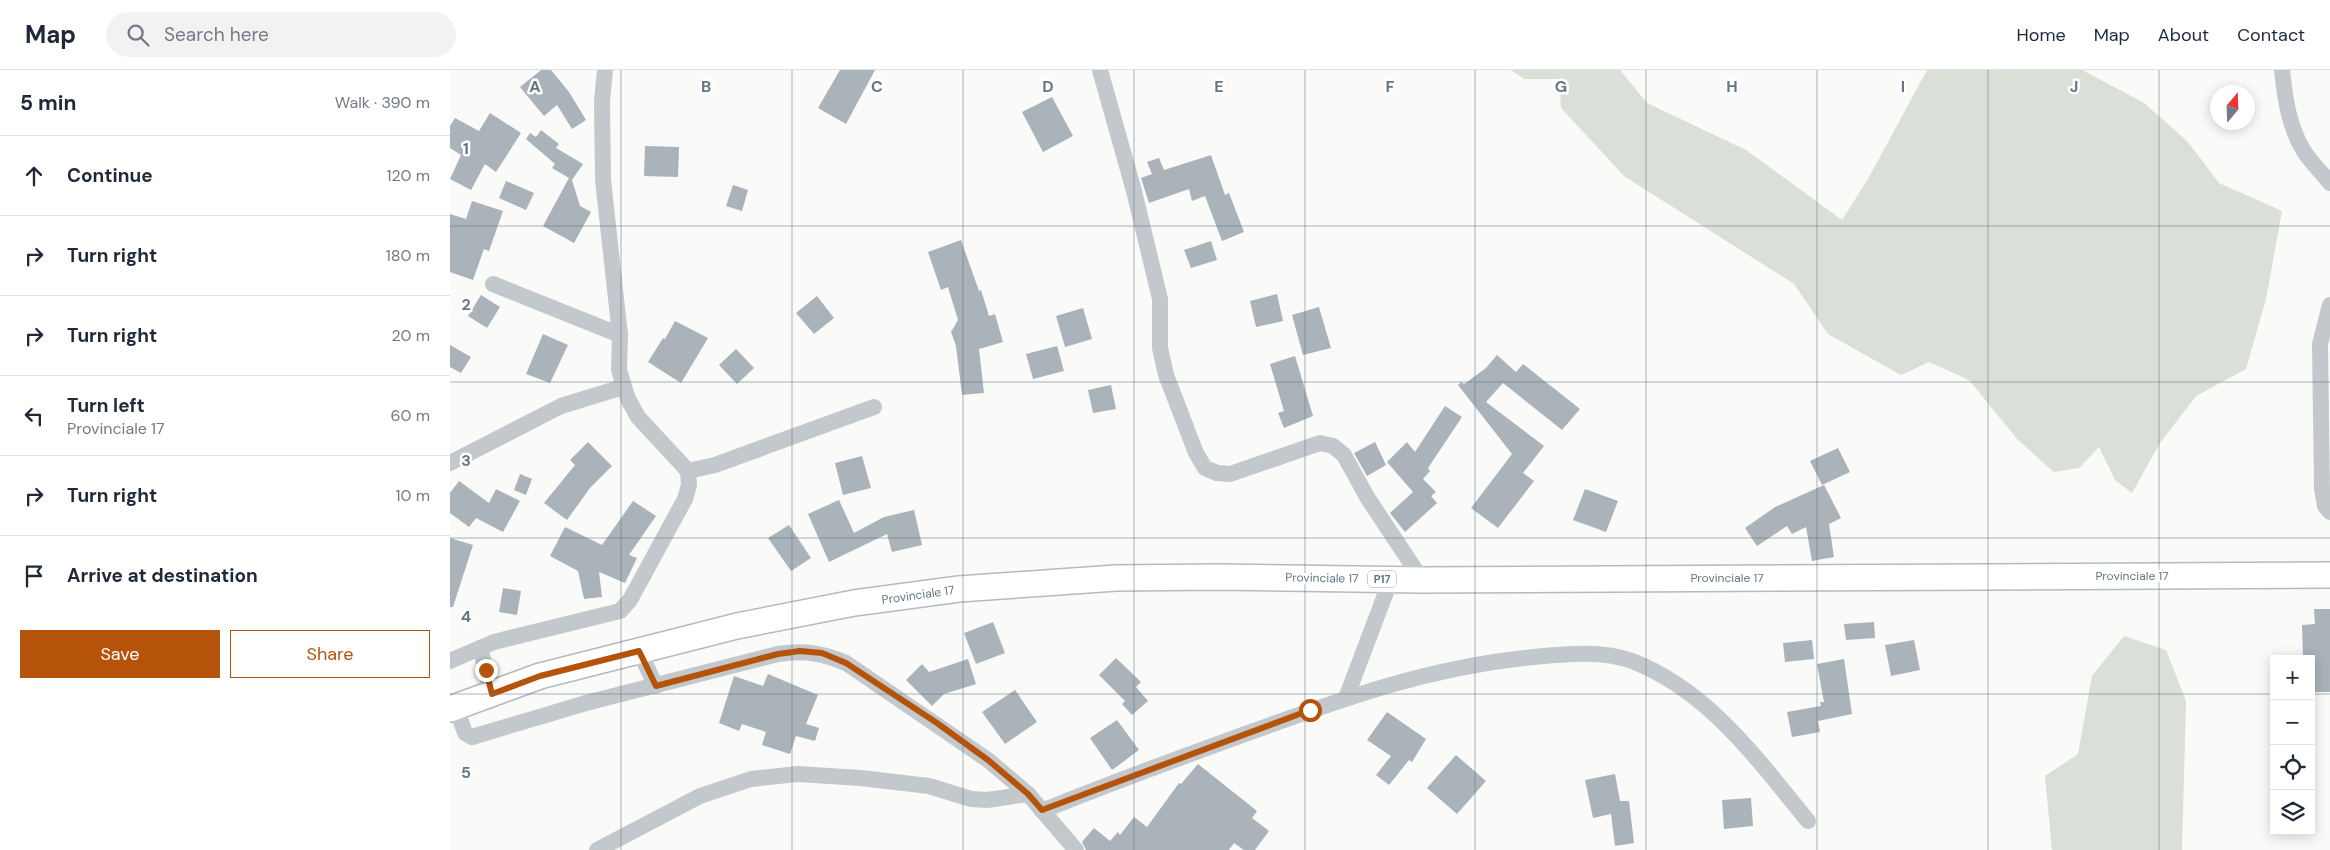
<!DOCTYPE html>
<html lang="en">
<head>
<meta charset="utf-8">
<style>
	body { margin:0; font-family:"DM Sans",sans-serif; background:#f2f2f3; color:#1f2937 }
	.controls { position:absolute; right:15px; bottom:15px; display:grid; overflow:hidden; border-radius:0px; box-shadow:0 2px 12px #0003 }
	.controls button { width:45px; height:45px; display:grid; place-items:center; padding:0; border:0; border-bottom:1px solid #e0e1e3; background:#fff; color:#1f2937; font:25px sans-serif }
	.compass { position:absolute; left:1760px; top:15px; width:45px; height:45px; border-radius:50%; background:#fff; box-shadow:0 2px 12px #0003; rotate:19deg }
	.stop { position:absolute; width:15px; height:15px; margin:-11px; border:4px solid #b45309; border-radius:50%; background:#fff }
	.stop.end { background:#b45309; border-color:#fff; box-shadow:0 1px 5px #0008 }
	.list { margin:0; padding:0; list-style:none }
	h2 { display:flex; justify-content:space-between; align-items:center; height:65px; margin:0; padding:0 20px; font-size:21px }
	h2 small { font-size:16px; font-weight:400; color:#747a83 }
	.list li { display:grid; grid-template-columns:32px 1fr auto; gap:15px; align-items:center; box-sizing:border-box; height:80px; padding:0 20px; border-top:1px solid #e0e1e3 }
	.list b { display:block; font-size:19px; white-space:nowrap }
	.list p { margin:0; font-size:16px; white-space:nowrap; color:#747a83 }
	.list em { font-size:16px; font-style:normal; color:#747a83 }
	.actions { display:flex; gap:10px; padding:15px 20px }
	.actions a { flex:1; padding:11px 0; border:1px solid #b45309; border-radius:0px; text-align:center; font-size:18px; color:#b45309 }
	.actions .main { background:#b45309; color:#fff }
	.icon { flex:none; width:28px; height:28px; fill:none; stroke:currentColor; stroke-width:2; stroke-linecap:round; stroke-linejoin:round }
	.map { position:relative; flex:none; width:1880px; height:780px; overflow:hidden }
	header { display:flex; align-items:center; gap:30px; box-sizing:border-box; height:70px; padding:0 25px; background:#fff; border-bottom:1px solid #e0e1e3 }
	header strong { font-size:24px }
	nav { display:flex; gap:28px; margin-inline-start:auto; font-size:18px }
	.search { width:350px; height:45px; background:#f2f2f3; display:flex; align-items:center; gap:12px; box-sizing:border-box; padding:0 18px; border-radius:28px; color:#747a83; font-size:19px }
	main { display:flex }
	aside { flex:1; background:#fff }
	.map>svg:first-child { display:block }
	.green { fill:#dadfd7 }
	.building { fill:#aab3b9 }
	.lines { fill:none; stroke-linecap:round; stroke-linejoin:round }
	.primary-casing { stroke:#b5babe; stroke-width:28 }
	.minor { stroke:#c3c8cc; stroke-width:16 }
	.primary { stroke:#fff; stroke-width:25 }
	.route { stroke:#b45309; stroke-width:6 }
	.grid { fill:none; stroke:#657683; stroke-width:1; stroke-opacity:0.55 }
	.labels { text-anchor:middle; stroke-width:5; stroke-linejoin:round; paint-order:stroke }
	.shield { fill:#fff; stroke:#939fa8; stroke-width:1 }
	.shield-label { font-size:11px; font-weight:bold; fill:#657683 }
	.street-label { font-size:12px; fill:#657683; stroke:#fff }
	.grid-label { font-size:16px; text-anchor:middle; font-weight:bold; fill:#657683; stroke:#fff; stroke-width:5; stroke-linejoin:round; paint-order:stroke }
</style>
</head>
<body>
<header>
<strong>Map</strong>
<div class="search"><svg class="icon" aria-label="search" viewBox="0 0 24 24"><circle cx="10" cy="10" r="6"/><path d="M15 15l6 6"/></svg>Search here</div>
<nav><a>Home</a><a>Map</a><a>About</a><a>Contact</a></nav>
</header>
<main>
<aside>
<h2>5 min<small>Walk · 390 m</small></h2>
<ul class="list">
<li><svg class="icon" aria-label="ahead" viewBox="0 0 24 24"><path d="M12 20V5M6 11l6-6 6 6"/></svg><div><b>Continue</b></div><em>120 m</em></li>
<li><svg class="icon" aria-label="right" viewBox="0 0 24 24"><path d="M7 20v-9h11M14 6l5 5-5 5"/></svg><div><b>Turn right</b></div><em>180 m</em></li>
<li><svg class="icon" aria-label="right" viewBox="0 0 24 24"><path d="M7 20v-9h11M14 6l5 5-5 5"/></svg><div><b>Turn right</b></div><em>20 m</em></li>
<li><svg class="icon" aria-label="left" viewBox="0 0 24 24"><path d="M17 20v-9H6M10 6l-5 5 5 5"/></svg><div><b>Turn left</b><p>Provinciale 17</p></div><em>60 m</em></li>
<li><svg class="icon" aria-label="right" viewBox="0 0 24 24"><path d="M7 20v-9h11M14 6l5 5-5 5"/></svg><div><b>Turn right</b></div><em>10 m</em></li>
<li><svg class="icon" aria-label="arrive" viewBox="0 0 24 24"><path d="M6 21V4h12l-3 4 3 4H6"/></svg><div><b>Arrive at destination</b></div></li>
</ul>
<div class="actions"><a class="main">Save</a><a>Share</a></div>
</aside>
<div class="map">
<svg width="1880" height="780" viewBox="0 0 1880 780">
	<rect width="100%" height="100%" fill="#fafaf8"/>
	<g class="green">
		<path d="M 1061,0 L 1170,0 L 1197,33 L 1296,80 L 1392,150 L 1418,109 L 1477,0 L 1632,0 L 1694,33 L 1738,72 L 1769,113 L 1832,141 L 1816,229 L 1796,299 L 1746,326 L 1710,373 L 1682,423 L 1665,410 L 1649,377 L 1629,398 L 1604,402 L 1568,370 L 1519,310 L 1479,292 L 1451,305 L 1378,264 L 1344,214 L 1174,106 L 1111,38 L 1109,9 L 1074,9 Z"/>
		<path d="M 1674,566 L 1716,580 L 1736,631 L 1732,780 L 1602,780 L 1595,706 L 1628,684 L 1642,606 Z"/>
	</g>
	<g class="building">
		<path d="M 91,0 L 101,0 L 119,22 L 136,50 L 122,59 L 107,35 L 94,46 L 70,17 Z"/>
		<path d="M 390,0 L 425,0 L 396,54 L 368,38 Z"/>
		<path d="M 602,27 L 623,66 L 593,82 L 572,42 Z"/>
		<path d="M 40,43 L 71,63 L 46,102 L 35,94 L 21,120 L 0,109 L 11,85 L 0,78 L 0,56 L 5,48 L 29,61 Z"/>
		<path d="M 91,60 L 109,74 L 106,78 L 133,94 L 122,110 L 130,136 L 141,142 L 124,173 L 93,156 L 119,108 L 102,98 L 105,94 L 76,69 L 80,63 L 86,67 Z"/>
		<path d="M 195,76 L 229,77 L 228,107 L 194,106 Z"/>
		<path d="M 761,85 L 775,125 L 779,123 L 794,162 L 772,171 L 755,126 L 742,131 L 739,119 L 699,133 L 691,108 L 702,104 L 697,92 L 709,88 L 714,100 Z"/>
		<path d="M 56,111 L 84,123 L 76,140 L 49,128 Z"/>
		<path d="M 283,115 L 298,120 L 292,141 L 276,136 Z"/>
		<path d="M 22,131 L 53,141 L 39,181 L 34,179 L 23,210 L 0,202 L 0,144 L 16,149 Z"/>
		<path d="M 511,170 L 529,221 L 531,220 L 539,246 L 545,244 L 553,272 L 529,279 L 534,323 L 512,325 L 506,276 L 501,262 L 508,250 L 498,217 L 491,220 L 478,182 Z"/>
		<path d="M 761,171 L 767,190 L 741,198 L 734,180 Z"/>
		<path d="M 827,224 L 833,251 L 806,257 L 800,231 Z"/>
		<path d="M 31,225 L 50,237 L 37,258 L 18,246 Z"/>
		<path d="M 367,226 L 384,248 L 364,264 L 346,243 Z"/>
		<path d="M 869,237 L 881,278 L 853,285 L 842,245 Z"/>
		<path d="M 633,238 L 642,269 L 615,277 L 606,246 Z"/>
		<path d="M 225,251 L 258,268 L 231,313 L 198,292 L 213,268 L 215,269 Z"/>
		<path d="M 93,264 L 118,275 L 100,313 L 76,304 Z"/>
		<path d="M 0,275 L 21,287 L 11,303 L 0,297 Z"/>
		<path d="M 607,276 L 614,301 L 583,309 L 576,284 Z"/>
		<path d="M 286,279 L 304,298 L 287,314 L 269,295 Z"/>
		<path d="M 1047,285 L 1066,302 L 1073,294 L 1130,339 L 1112,360 L 1053,313 L 1036,332 L 1094,376 L 1073,403 L 1084,411 L 1048,458 L 1021,438 L 1062,384 L 1008,315 L 1011,312 L 1014,314 L 1036,298 Z"/>
		<path d="M 845,286 L 863,346 L 834,358 L 828,343 L 834,341 L 820,294 Z"/>
		<path d="M 661,315 L 666,339 L 643,343 L 638,320 Z"/>
		<path d="M 995,336 L 1012,347 L 978,398 L 980,401 L 973,409 L 986,422 L 981,426 L 987,433 L 955,462 L 940,443 L 963,422 L 937,392 L 957,372 L 965,382 Z"/>
		<path d="M 138,372 L 162,396 L 140,418 L 117,450 L 94,433 L 125,395 L 120,390 Z"/>
		<path d="M 925,372 L 936,395 L 917,406 L 904,383 Z"/>
		<path d="M 1388,378 L 1400,402 L 1372,415 L 1360,391 Z"/>
		<path d="M 412,386 L 421,418 L 393,425 L 385,393 Z"/>
		<path d="M 70,404 L 82,409 L 76,425 L 64,420 Z"/>
		<path d="M 9,411 L 39,433 L 46,419 L 70,431 L 53,462 L 26,448 L 19,457 L 0,443 L 0,423 Z"/>
		<path d="M 1374,415 L 1391,448 L 1379,454 L 1384,487 L 1362,491 L 1356,457 L 1342,464 L 1337,456 L 1307,476 L 1295,458 L 1325,437 Z"/>
		<path d="M 1135,419 L 1168,431 L 1156,462 L 1123,450 Z"/>
		<path d="M 389,430 L 404,463 L 434,447 L 464,440 L 472,475 L 442,482 L 437,464 L 379,492 L 358,444 Z"/>
		<path d="M 183,431 L 206,446 L 179,485 L 187,488 L 175,513 L 149,502 L 152,527 L 134,529 L 128,501 L 100,486 L 115,457 L 152,475 Z"/>
		<path d="M 339,455 L 361,488 L 341,501 L 318,468 Z"/>
		<path d="M 0,468 L 23,475 L 3,537 L 0,537 Z"/>
		<path d="M 53,518 L 71,521 L 67,545 L 49,542 Z"/>
		<path d="M 1864,539 L 1880,539 L 1880,622 L 1861,622 L 1861,589 L 1853,589 L 1852,555 L 1865,554 Z"/>
		<path d="M 543,552 L 555,583 L 526,594 L 514,563 Z"/>
		<path d="M 1424,552 L 1425,568 L 1396,570 L 1394,554 Z"/>
		<path d="M 1362,570 L 1364,589 L 1335,592 L 1333,573 Z"/>
		<path d="M 1464,570 L 1470,600 L 1441,606 L 1435,575 Z"/>
		<path d="M 666,588 L 691,612 L 686,617 L 698,631 L 682,645 L 672,634 L 675,631 L 649,605 Z"/>
		<path d="M 518,589 L 526,614 L 494,624 L 482,636 L 456,610 L 472,594 L 479,602 Z"/>
		<path d="M 1394,589 L 1402,644 L 1368,651 L 1370,662 L 1342,667 L 1337,642 L 1371,636 L 1370,632 L 1374,632 L 1367,594 Z"/>
		<path d="M 318,604 L 368,625 L 356,654 L 369,658 L 365,671 L 346,666 L 340,684 L 312,675 L 316,662 L 292,654 L 289,661 L 269,653 L 284,606 L 313,616 Z"/>
		<path d="M 565,620 L 587,652 L 555,674 L 532,642 Z"/>
		<path d="M 937,642 L 976,669 L 962,692 L 959,690 L 939,715 L 926,705 L 941,686 L 917,670 Z"/>
		<path d="M 667,650 L 689,680 L 662,700 L 640,668 Z"/>
		<path d="M 1006,685 L 1036,711 L 1007,744 L 977,718 Z"/>
		<path d="M 748,694 L 807,741 L 802,748 L 819,761 L 805,780 L 794,780 L 784,773 L 779,780 L 636,780 L 632,772 L 644,758 L 660,771 L 668,762 L 670,765 L 684,747 L 697,757 L 729,713 L 731,714 Z"/>
		<path d="M 1165,704 L 1170,731 L 1179,731 L 1184,773 L 1165,776 L 1161,744 L 1143,748 L 1135,710 Z"/>
		<path d="M 1301,728 L 1303,756 L 1274,759 L 1272,730 Z"/>
	</g>
	<g class="lines">
		<defs>
			<path id="primary" d="M 0,639 L 90,606 L 287,556 L 404,533 L 509,519 L 666,508 L 767,507 L 972,510 L 1880,505"/>
		</defs>
		<use href="#primary" class="primary-casing"/>
		<g class="minor">
			<path d="M 650,0 L 684,121 L 710,229 L 710,278 L 716,305 L 746,383 L 755,398 L 767,403 L 780,404 L 870,373 L 883,376 L 894,385 L 917,427 L 972,510"/>
			<path d="M 1832,0 C 1835,29 1839,58 1855,83 C 1862,93 1872,103 1880,113"/>
			<path d="M 43,214 L 170,265"/>
			<path d="M 1880,235 L 1870,274 L 1872,419 L 1875,436 L 1880,442"/>
			<path d="M 0,393 L 111,336 L 173,317"/>
			<path d="M 238,401 L 265,395 L 424,337"/>
			<path d="M 189,581 L 206,616"/>
			<path d="M 0,591 L 30,578"/>
			<path d="M 42,624 L 30,578 L 44,572 L 170,541 L 180,530 L 235,429 L 239,415 L 238,401 L 188,347 L 178,329 L 169,300 L 170,265 L 153,110 L 152,31 L 155,0"/>
			<path d="M 896,628 L 941,509"/>
			<path d="M 6,637 L 15,663 L 22,667 L 136,633 L 328,584 C 354,580 372,583 396,593 L 538,690 L 578,724 L 626,780"/>
			<path d="M 592,741 C 660,713 729,688 798,663 C 895,628 980,597 1084,587 C 1116,584 1151,580 1182,591 C 1258,620 1308,690 1358,751"/>
			<path d="M 147,780 L 250,726 L 301,709 L 348,704 L 411,708 L 479,716 L 521,729 L 537,730 L 578,724"/>
		</g>
		<use href="#primary" class="primary"/>
	</g>
	<g class="lines">
		<path class="route" d="M 36,600 L 42,624 L 90,606 L 189,581 L 206,616 L 328,584 L 350,581 L 372,583 L 396,593 L 487,653 L 538,690 L 578,724 L 592,740 L 860,640"/>
	</g>
	<path class="grid" d="M 171,0 L 171,780M 342,0 L 342,780M 513,0 L 513,780M 684,0 L 684,780M 855,0 L 855,780M 1025,0 L 1025,780M 1196,0 L 1196,780M 1367,0 L 1367,780M 1538,0 L 1538,780M 1709,0 L 1709,780M 0,156 L 1880,156M 0,312 L 1880,312M 0,468 L 1880,468M 0,624 L 1824,624M 1861,624 L 1880,624"/>
	<g class="labels">
		<rect class="shield" x="918" y="500.5" width="28" height="17" rx="4"/>
		<g class="shield-label">
			<text x="932" y="513">P17</text>
		</g>
		<g class="street-label">
			<text x="1682" y="510">Provinciale 17</text>
			<text transform="translate(872 508) rotate(1)" y="4">Provinciale 17</text>
			<text x="1277" y="512">Provinciale 17</text>
			<text transform="translate(468 525) rotate(-8)" y="4">Provinciale 17</text>
		</g>
	</g>
	<g class="grid-label">
		<text x="85" y="22">A</text>
		<text x="256" y="22">B</text>
		<text x="427" y="22">C</text>
		<text x="598" y="22">D</text>
		<text x="769" y="22">E</text>
		<text x="940" y="22">F</text>
		<text x="1111" y="22">G</text>
		<text x="1282" y="22">H</text>
		<text x="1453" y="22">I</text>
		<text x="1624" y="22">J</text>
		<text x="16" y="84">1</text>
		<text x="16" y="240">2</text>
		<text x="16" y="396">3</text>
		<text x="16" y="552">4</text>
		<text x="16" y="708">5</text>
	</g>
</svg>
<div class="controls">
<button>+</button>
<button>−</button>
<button><svg class="icon" aria-label="locate" viewBox="0 0 24 24"><circle cx="12" cy="12" r="6"/><path d="M12 2v4M12 18v4M2 12h4M18 12h4"/></svg></button>
<button><svg class="icon" aria-label="layers" viewBox="0 0 24 24"><path d="M12 4l9 5-9 5-9-5zM3 14l9 5 9-5"/></svg></button>
</div>
<svg class="compass" viewBox="-18 -18 36 36"><path d="M0-13l5 13h-10z" fill="#e53935"/><path d="M0 13l5-13h-10z" fill="#747a83"/></svg>
<div class="stop" style="left:860px;top:640px"></div>
<div class="stop end" style="left:36px;top:600px"></div>
</div>
</main>
</body>
</html>
